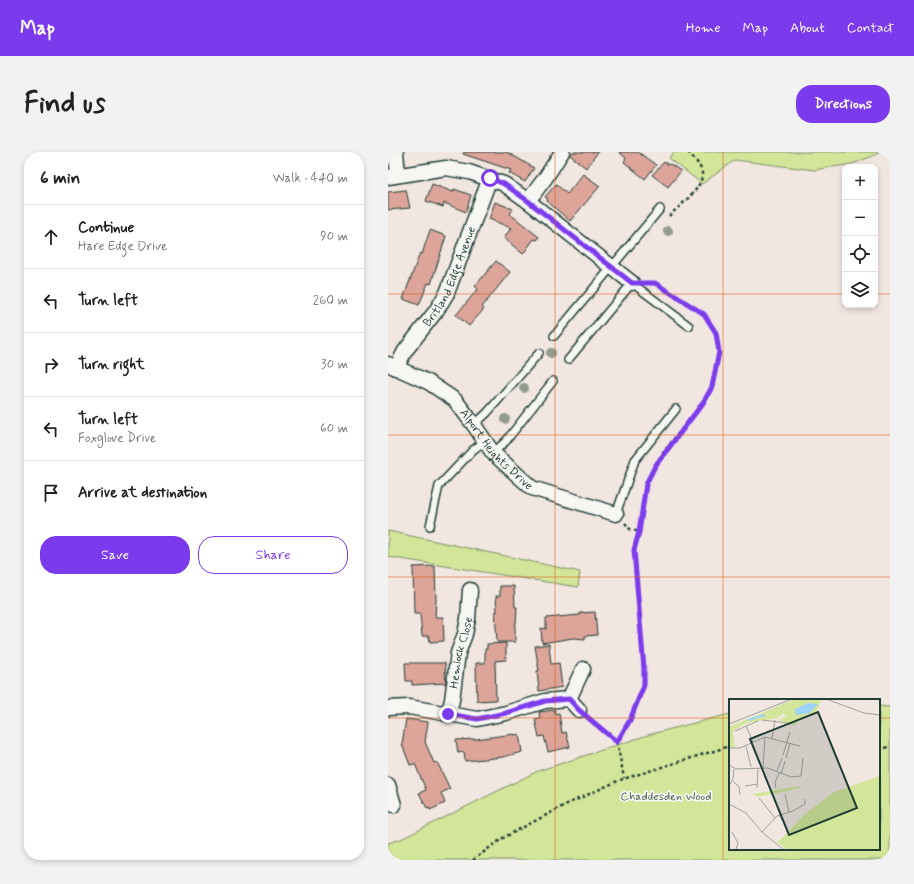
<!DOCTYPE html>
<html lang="en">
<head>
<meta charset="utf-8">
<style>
	body { margin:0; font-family:Mynerve,sans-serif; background:#f2f2f2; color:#222 }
	.controls { position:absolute; right:12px; top:12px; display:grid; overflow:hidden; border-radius:8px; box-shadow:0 2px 6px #0003 }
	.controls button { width:36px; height:36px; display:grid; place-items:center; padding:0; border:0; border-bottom:1px solid #e0e0e0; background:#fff; color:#222; font:20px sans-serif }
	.stop { position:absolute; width:12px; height:12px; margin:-9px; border:3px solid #7c3aed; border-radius:50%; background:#fff }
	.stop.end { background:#7c3aed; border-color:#fff; box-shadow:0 1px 4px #0008 }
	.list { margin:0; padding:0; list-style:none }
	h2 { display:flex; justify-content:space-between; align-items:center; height:52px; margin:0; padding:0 16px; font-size:17px }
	h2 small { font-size:13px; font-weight:400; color:#767676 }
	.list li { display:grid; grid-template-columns:26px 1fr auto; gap:12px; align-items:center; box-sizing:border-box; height:64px; padding:0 16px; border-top:1px solid #e0e0e0 }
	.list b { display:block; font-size:15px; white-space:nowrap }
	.list p { margin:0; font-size:13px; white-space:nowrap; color:#767676 }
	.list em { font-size:13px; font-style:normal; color:#767676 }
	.actions { display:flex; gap:8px; padding:12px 16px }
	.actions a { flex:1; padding:9px 0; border:1px solid #7c3aed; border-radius:16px; text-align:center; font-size:14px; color:#7c3aed }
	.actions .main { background:#7c3aed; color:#fff }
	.icon { flex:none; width:22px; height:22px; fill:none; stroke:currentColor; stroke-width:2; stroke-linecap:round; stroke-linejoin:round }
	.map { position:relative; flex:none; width:502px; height:708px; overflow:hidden; border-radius:16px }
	header { display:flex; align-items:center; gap:24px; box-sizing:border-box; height:56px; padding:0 20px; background:#7c3aed; color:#fff }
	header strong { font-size:19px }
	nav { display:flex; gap:22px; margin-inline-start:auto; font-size:14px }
	.intro { display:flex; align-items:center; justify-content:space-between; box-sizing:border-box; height:96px; padding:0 24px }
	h1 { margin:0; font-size:28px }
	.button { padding:10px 18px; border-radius:16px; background:#7c3aed; color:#fff; font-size:14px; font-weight:700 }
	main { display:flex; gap:24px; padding:0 24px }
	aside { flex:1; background:#fff; border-radius:16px; box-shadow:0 2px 6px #0003 }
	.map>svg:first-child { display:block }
	.green { fill:#d3e599; stroke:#799166 }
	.building { fill:#dda49a; stroke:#1f3d34 }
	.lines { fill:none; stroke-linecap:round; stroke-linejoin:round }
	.lane-casing { stroke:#1f3d34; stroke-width:10 }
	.street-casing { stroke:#1f3d34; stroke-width:17 }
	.path { stroke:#1f3d34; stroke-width:2.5; stroke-dasharray:3 3; stroke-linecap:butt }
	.lane { stroke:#f6f6f2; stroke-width:7 }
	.street { stroke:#f6f6f2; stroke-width:14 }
	.tree { fill:#919c8c }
	.route { stroke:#7c3aed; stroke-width:5 }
	.grid { fill:none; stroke:#de580e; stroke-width:1; stroke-opacity:0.55 }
	.labels { text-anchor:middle; stroke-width:3.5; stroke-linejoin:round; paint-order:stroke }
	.street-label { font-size:12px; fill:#1f3d34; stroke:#f6f6f2 }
	.park-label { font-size:12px; fill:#435f48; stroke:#f6f6f2 }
	.inset-river { fill:none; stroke:#9dd2fc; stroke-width:2 }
	.inset-road { fill:none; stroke:#9da29b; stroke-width:1 }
	.view { fill:#1f3d34; fill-opacity:0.15; stroke:#1f3d34; stroke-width:2 }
	.inset-edge { fill:none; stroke:#1f3d34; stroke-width:2 }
</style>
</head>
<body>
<header>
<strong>Map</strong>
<nav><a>Home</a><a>Map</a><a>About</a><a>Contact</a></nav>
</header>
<div class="intro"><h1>Find us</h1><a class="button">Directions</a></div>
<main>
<aside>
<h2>6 min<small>Walk · 440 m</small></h2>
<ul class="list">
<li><svg class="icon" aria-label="ahead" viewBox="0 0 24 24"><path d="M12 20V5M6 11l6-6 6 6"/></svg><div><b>Continue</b><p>Hare Edge Drive</p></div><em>90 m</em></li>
<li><svg class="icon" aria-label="left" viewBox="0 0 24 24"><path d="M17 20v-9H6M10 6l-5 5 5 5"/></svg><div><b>Turn left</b></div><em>260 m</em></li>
<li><svg class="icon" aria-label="right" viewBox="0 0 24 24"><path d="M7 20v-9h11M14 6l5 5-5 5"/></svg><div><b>Turn right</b></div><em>30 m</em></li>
<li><svg class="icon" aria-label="left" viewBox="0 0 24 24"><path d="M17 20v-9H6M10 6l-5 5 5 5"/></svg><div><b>Turn left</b><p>Foxglove Drive</p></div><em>60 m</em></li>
<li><svg class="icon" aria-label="arrive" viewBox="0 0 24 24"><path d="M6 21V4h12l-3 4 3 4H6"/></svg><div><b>Arrive at destination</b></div></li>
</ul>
<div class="actions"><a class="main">Save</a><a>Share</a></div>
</aside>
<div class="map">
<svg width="502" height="708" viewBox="0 0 502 708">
	<rect width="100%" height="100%" fill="#f1e6e0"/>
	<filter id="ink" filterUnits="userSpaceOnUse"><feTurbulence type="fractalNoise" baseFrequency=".025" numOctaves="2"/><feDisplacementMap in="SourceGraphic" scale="8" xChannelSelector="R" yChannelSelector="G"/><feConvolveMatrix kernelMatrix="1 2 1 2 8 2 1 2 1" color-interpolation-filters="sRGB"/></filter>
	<g filter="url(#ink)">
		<g class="green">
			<path d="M 286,0 L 491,0 L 485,4 L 464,12 L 426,18 L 347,8 L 314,32 L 281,6 Z"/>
			<path d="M 0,379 L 192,420 L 190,435 L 0,405 Z"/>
			<path d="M 491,554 L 502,555 L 502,708 L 0,708 L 0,691 L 13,687 L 150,619 L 263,582 L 342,562 L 342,697 L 491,697 Z"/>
		</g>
		<g class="building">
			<path d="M 76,0 L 119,0 L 146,16 L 137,30 L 121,21 L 123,18 L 75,2 Z"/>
			<path d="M 182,0 L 210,0 L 198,16 L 182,3 Z"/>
			<path d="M 231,0 L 250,0 L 268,13 L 257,27 L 236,10 L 238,6 Z"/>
			<path d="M 276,10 L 281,13 L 282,12 L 293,19 L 280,35 L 264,23 Z"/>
			<path d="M 195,22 L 212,34 L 182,69 L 159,49 L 160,47 L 157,45 L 168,32 L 179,42 Z"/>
			<path d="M 44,32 L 65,40 L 66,37 L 83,43 L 78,60 L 56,51 L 55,55 L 38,49 Z"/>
			<path d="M 18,38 L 22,56 L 0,58 L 0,40 Z"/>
			<path d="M 107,50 L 125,57 L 122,62 L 151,85 L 149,88 L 146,87 L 135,102 L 116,86 L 123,76 L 101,67 Z"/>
			<path d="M 42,78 L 58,84 L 43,132 L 40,131 L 31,153 L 15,147 L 32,101 L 34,102 Z"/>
			<path d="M 108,109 L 122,120 L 94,155 L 96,157 L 81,174 L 68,163 L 90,137 L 87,134 Z"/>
			<path d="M 47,414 L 48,448 L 47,465 L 55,465 L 56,489 L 42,490 L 41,484 L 34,484 L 32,462 L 26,462 L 25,415 Z"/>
			<path d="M 112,434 L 126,434 L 127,455 L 129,455 L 128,472 L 127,472 L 127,490 L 109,490 L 107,460 L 109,460 L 108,444 L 112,444 Z"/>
			<path d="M 207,460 L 209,483 L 197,484 L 197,487 L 185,486 L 154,491 L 153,476 L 158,477 L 158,466 L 192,463 L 192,461 Z"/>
			<path d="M 118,491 L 118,508 L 107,509 L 108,548 L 89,549 L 88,511 L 97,511 L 97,497 L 99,497 L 99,492 Z"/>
			<path d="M 161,492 L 163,512 L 171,511 L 174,535 L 151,539 L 149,519 L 151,519 L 147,494 Z"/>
			<path d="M 17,511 L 57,511 L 58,531 L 24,533 L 24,529 L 18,529 Z"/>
			<path d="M 167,558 L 167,562 L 171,561 L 174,581 L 178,580 L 182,595 L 160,600 L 156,584 L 151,585 L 147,567 L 152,566 L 151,560 Z"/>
			<path d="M 18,567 L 40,570 L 37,590 L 46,611 L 49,610 L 62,637 L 53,641 L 57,651 L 42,658 L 41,655 L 39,656 L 31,641 L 38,638 L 27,612 L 22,613 L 14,592 Z"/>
			<path d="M 126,582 L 126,583 L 131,582 L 134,600 L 115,605 L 77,609 L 76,600 L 70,601 L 68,588 L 88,587 Z"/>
		</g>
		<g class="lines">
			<defs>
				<g id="lane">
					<path d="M 166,184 L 272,57"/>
					<path d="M 180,208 L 244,131 L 301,174"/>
					<path d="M 86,273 L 99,261 L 151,201"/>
					<path d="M 105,301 L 118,289 L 165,229"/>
					<path d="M 228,362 L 247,308 L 288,257"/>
					<path d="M 42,374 L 51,334 L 85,298 L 97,289"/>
				</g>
				<g id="street">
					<path d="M 8,0 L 10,23"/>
					<path d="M 0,25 L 58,16 L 81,20 L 116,32 L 140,49 L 244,131"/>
					<path d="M 140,49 L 158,25 L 174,0"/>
					<path id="s1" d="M 0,212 L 40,230 L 67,248 L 86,273 L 105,301 L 144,336 L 228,362"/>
					<path id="s2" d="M 8,216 L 17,199 L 48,159 L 59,141 L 102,26"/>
					<path d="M 181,547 L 191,558"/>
					<path d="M 0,556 L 21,555 L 89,567 L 118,561 L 157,549 L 181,547 L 195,517"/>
					<path id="s3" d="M 60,562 L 64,548 L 70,501 L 77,482 L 80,467 L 82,438"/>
					<path d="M 0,633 L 6,653"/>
				</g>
			</defs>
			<use href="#lane" class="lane-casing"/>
			<use href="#street" class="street-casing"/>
			<g class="path">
				<path d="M 281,64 C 290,55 316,36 314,21 C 313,13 305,6 300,0"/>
				<path d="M 237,371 L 242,377 L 251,380"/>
				<path d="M 201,567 L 229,590 L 236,626"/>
				<path d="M 229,590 L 242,568 L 256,533 L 256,517 L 246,398 L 251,380 L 258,332 L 267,314 L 276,300 L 315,251 L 324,235 L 331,200 L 328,181 L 316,162 L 267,131 L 261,131"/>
				<path d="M 491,595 L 502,596"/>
				<path d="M 85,708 L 115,686 L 179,652 L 232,628 L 342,594"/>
			</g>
			<use href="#lane" class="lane"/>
			<use href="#street" class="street"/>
		</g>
		<g class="tree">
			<circle cx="280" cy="79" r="5"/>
			<circle cx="163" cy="201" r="5"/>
			<circle cx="136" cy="236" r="5"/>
			<circle cx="117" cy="267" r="5"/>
		</g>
	</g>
	<g class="lines" filter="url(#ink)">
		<path class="route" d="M 60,562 L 89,567 L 118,561 L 157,549 L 181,547 L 191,558 L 229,590 L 242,568 L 256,533 L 256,517 L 246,398 L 251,380 L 258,332 L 267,314 L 315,251 L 324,235 L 331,200 L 328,181 L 316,162 L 267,131 L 244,131 L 140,49 L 116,32 L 102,26"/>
	</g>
	<path class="grid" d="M 167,0 L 167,708M 335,0 L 335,708M 0,142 L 457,142M 487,142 L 502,142M 0,283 L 502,283M 0,425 L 502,425M 0,566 L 342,566M 491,566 L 502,566"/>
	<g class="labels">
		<g class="street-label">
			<text dy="4" stroke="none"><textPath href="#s2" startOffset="107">Britland Edge Avenue</textPath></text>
			<text dy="4" stroke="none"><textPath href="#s1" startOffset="141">Alport Heights Drive</textPath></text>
			<text dy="4" stroke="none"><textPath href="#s3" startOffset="63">Hemlock Close</textPath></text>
		</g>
		<g class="park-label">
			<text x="278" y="648">Chaddesden Wood</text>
		</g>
	</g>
	<g transform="translate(341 547)">
		<rect width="151" height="151" fill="#f1e6e0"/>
		<path d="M 66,0 L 92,1 L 87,14 L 69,22 L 66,27 L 50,21 L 57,17 L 55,14 L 48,19 L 17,24 L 4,32 L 6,49 L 0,48 L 0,28 ZM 151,77 L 151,151 L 59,151 L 48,143 L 50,141 L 52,143 L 51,141 L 75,116 L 105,93 ZM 70,87 L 71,89 L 29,98 L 24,95 Z" fill="#d3e599"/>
		<path d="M 79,4 L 89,5 L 81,14 L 67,16 L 66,10 Z" fill="#9dd2fc"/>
		<path class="inset-river" d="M 19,21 L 36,16"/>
		<path class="inset-road" d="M 97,0 L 135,14 L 151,16M 33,21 L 58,24M 0,25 L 63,0M 17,27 L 24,43M 6,32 L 29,22M 43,39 L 46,21M 17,47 L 22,68M 0,49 L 11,49 L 36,38 L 71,47M 54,56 L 61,33M 57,59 L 61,44M 0,66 L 7,70 L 39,69 L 62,78 L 72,77 L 74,59M 34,69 L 36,38M 48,72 L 53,59M 52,75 L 56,62M 4,82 L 10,88 L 11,96M 0,87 L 4,80 L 5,70M 16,87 L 29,85M 28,89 L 29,69M 47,89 L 46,83 L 50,74M 56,95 L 60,113M 30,99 L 46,119M 0,105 L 17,114 L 33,133 L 55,151M 50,116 L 58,129M 3,133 L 9,144 L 7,150M 33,133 L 48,117 L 64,112 L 76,105 L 76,100"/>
		<path class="view" d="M 89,13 L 128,109 L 60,136 L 21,40 Z"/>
		<rect width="151" height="151" class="inset-edge"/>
	</g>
</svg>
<div class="controls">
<button>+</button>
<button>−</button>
<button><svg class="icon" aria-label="locate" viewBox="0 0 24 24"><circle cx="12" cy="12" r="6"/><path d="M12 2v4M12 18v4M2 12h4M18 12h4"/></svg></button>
<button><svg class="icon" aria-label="layers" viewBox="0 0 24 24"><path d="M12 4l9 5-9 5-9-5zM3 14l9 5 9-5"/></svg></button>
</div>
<div class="stop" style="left:102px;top:26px"></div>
<div class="stop end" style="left:60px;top:562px"></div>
</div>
</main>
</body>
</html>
